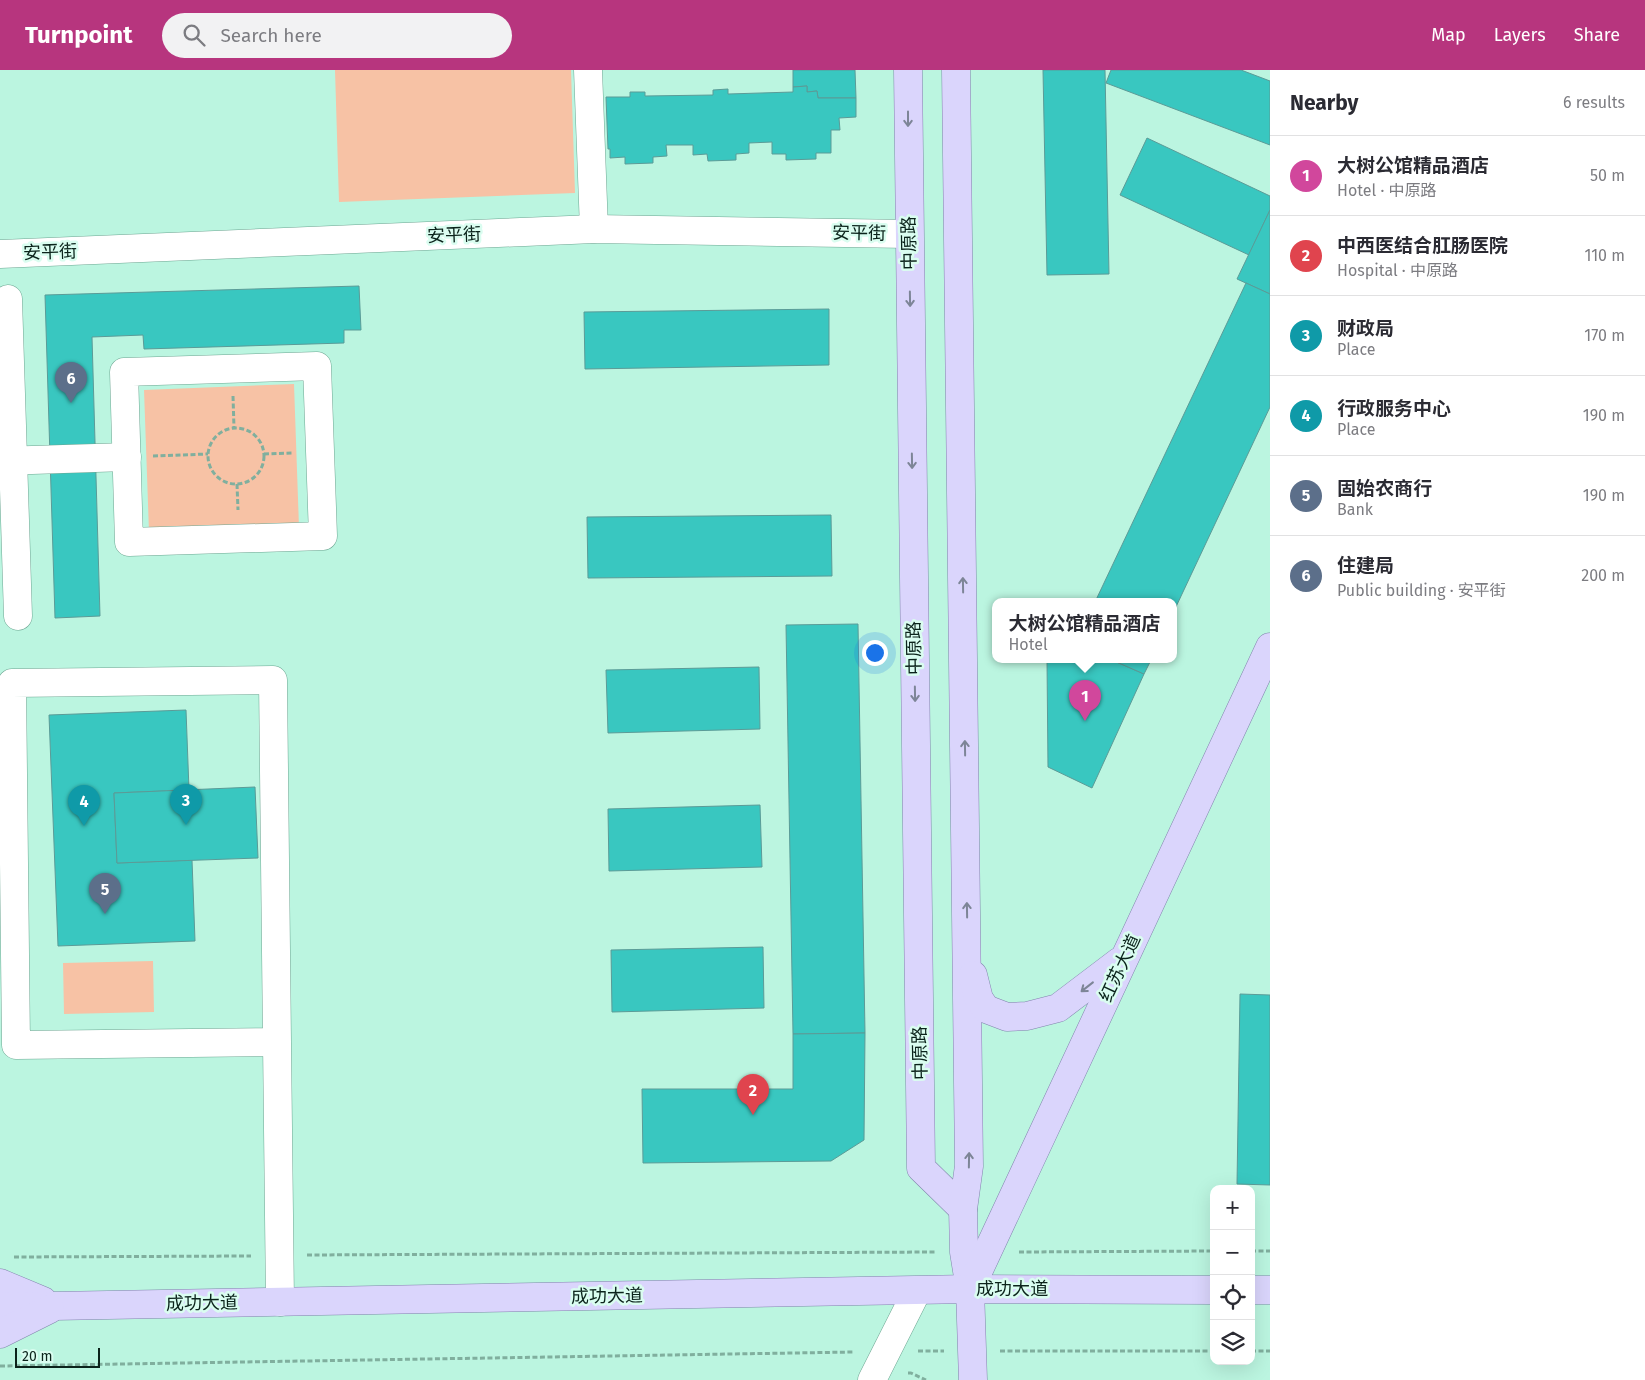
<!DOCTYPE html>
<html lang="en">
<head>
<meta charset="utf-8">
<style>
	body { margin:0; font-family:"Fira Sans","Noto Sans SC",sans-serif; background:#f2f2f3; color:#2b2b33 }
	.controls { position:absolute; right:15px; bottom:15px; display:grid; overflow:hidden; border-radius:10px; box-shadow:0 5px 20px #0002 }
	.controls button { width:45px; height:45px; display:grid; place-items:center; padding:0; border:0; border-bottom:1px solid #e1e1e2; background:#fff; color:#2b2b33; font:25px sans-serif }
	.scale { position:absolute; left:15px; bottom:12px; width:85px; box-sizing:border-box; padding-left:5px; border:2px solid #0b231b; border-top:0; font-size:14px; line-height:18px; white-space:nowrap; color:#0b231b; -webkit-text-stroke:4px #dafdf0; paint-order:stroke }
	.you { position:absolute; left:874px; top:582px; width:18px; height:18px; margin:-12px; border:4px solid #fff; border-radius:50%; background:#1a73e8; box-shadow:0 0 0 8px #1a73e833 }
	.badge { display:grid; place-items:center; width:32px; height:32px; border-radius:50%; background:#b7357e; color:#fff; font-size:16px; font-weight:700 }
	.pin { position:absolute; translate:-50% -41px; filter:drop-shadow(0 1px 2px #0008) }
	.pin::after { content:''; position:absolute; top:26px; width:18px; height:15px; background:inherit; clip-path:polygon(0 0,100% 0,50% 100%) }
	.popup { position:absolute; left:992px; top:528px; width:185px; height:65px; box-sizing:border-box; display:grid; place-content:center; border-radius:10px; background:#fff; filter:drop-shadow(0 1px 4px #0005); font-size:16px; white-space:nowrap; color:#7c7c81 }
	.popup b { font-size:19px; color:#2b2b33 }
	.popup::after { content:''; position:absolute; left:50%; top:100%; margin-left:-10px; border:10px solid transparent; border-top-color:#fff }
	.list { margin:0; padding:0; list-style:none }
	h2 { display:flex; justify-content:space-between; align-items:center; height:65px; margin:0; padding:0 20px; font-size:21px }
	h2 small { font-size:16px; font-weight:400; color:#7c7c81 }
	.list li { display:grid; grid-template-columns:32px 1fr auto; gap:15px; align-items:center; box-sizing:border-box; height:80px; padding:0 20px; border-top:1px solid #e1e1e2 }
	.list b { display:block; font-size:19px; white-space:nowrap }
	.list p { margin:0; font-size:16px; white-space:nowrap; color:#7c7c81 }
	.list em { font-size:16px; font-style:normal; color:#7c7c81 }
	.icon { flex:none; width:28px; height:28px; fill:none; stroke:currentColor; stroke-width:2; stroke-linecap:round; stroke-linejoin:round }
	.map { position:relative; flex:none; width:1270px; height:1310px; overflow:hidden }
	header { display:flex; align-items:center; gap:30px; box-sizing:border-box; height:70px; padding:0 25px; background:#b7357e; color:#fff }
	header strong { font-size:24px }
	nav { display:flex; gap:28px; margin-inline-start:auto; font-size:18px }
	.search { width:350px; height:45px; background:#f2f2f3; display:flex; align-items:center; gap:12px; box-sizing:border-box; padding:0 18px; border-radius:28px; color:#7c7c81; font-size:19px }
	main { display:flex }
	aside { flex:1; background:#fff }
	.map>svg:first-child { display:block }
	.green { fill:#f7c2a5 }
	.building { fill:#39c7c0; stroke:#5b9b97 }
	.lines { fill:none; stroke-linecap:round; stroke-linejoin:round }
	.minor-casing { stroke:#6da692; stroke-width:29 }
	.major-casing { stroke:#8184ac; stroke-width:29 }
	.path { stroke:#80af9e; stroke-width:3; stroke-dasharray:5 2.5; stroke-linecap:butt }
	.minor { stroke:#fff; stroke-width:28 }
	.major { stroke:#dad5fc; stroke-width:28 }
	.oneway { stroke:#7d8597 }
	.labels { text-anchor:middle; stroke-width:5; stroke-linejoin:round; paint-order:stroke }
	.street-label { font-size:18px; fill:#0b231b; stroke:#dafdf0 }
</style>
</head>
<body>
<header>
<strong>Turnpoint</strong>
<div class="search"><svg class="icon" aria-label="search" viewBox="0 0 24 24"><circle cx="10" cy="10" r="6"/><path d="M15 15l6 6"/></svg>Search here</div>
<nav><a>Map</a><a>Layers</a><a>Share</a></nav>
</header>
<main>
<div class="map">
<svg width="1270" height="1310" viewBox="0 0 1270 1310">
	<rect width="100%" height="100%" fill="#bbf5e0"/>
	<g class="green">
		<path d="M 335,0 L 571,0 L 575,123 L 339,132 Z"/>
		<path d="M 294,314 L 299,457 L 149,462 L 144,320 Z"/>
		<path d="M 153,891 L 154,942 L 64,944 L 63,893 Z"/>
	</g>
	<g class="building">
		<path d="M 793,0 L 855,0 L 856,28 L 818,28 L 817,21 L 807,22 L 807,16 L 793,17 Z"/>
		<path d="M 1043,0 L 1105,0 L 1109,204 L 1047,205 Z"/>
		<path d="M 1111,0 L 1241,0 L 1270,11 L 1270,75 L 1106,13 Z"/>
		<path d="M 807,16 L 807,22 L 817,21 L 818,28 L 856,28 L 856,47 L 839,48 L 840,60 L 831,60 L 831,83 L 816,83 L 816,89 L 786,90 L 786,84 L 772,84 L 772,72 L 749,73 L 749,83 L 736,84 L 736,90 L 708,91 L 707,84 L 693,85 L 693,75 L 666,75 L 667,86 L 653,87 L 653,93 L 625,94 L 625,87 L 610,88 L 610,79 L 608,79 L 606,27 L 630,27 L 630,22 L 645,22 L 645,26 L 713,25 L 713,20 L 728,19 L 728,24 L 793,22 L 793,17 Z"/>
		<path d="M 1147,68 L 1270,126 L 1270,140 L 1249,185 L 1120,125 Z"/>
		<path d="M 1270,140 L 1270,224 L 1237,209 Z"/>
		<path d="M 1246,213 L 1270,224 L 1270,337 L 1174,541 L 1174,532 L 1095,532 Z"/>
		<path d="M 359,216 L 361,260 L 344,260 L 344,273 L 144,279 L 143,265 L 92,267 L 100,546 L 55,548 L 45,225 Z"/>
		<path d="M 829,239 L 829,295 L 585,299 L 584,242 Z"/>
		<path d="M 831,445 L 832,506 L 588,508 L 587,447 Z"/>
		<path d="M 858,554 L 865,963 L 793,964 L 786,555 Z"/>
		<path d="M 1047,590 L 1112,590 L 1144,604 L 1092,718 L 1048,697 Z"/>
		<path d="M 1112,590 L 1151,590 L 1144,604 Z"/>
		<path d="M 759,597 L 760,659 L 608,663 L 606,600 Z"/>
		<path d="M 186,640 L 189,720 L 114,723 L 117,793 L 192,790 L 195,871 L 58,876 L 49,645 Z"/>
		<path d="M 255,717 L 258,788 L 117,793 L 114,723 Z"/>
		<path d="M 760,735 L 762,797 L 609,801 L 608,739 Z"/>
		<path d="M 763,877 L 764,938 L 612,942 L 611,880 Z"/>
		<path d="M 1240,924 L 1270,925 L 1270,1115 L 1237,1114 Z"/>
		<path d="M 865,963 L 864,1070 L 831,1091 L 643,1093 L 642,1019 L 793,1019 L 793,964 Z"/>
	</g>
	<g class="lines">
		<defs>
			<g id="minor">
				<path d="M 588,0 L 594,159"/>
				<path d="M 0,184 L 594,159 L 909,164"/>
				<path d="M 8,229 L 18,546"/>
				<path d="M 317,296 L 323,466 L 129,472 L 124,302 Z"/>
				<path d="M 0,391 L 127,387"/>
				<path d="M 277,972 L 273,610 L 12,613 L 16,975 L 277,972 L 280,1232"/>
				<path d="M 872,1310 L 917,1221"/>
			</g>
			<g id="major">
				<path d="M 908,0 L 921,1098 L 963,1139"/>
				<path d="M 956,0 L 969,1096 L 963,1139 L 964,1182 L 970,1219 L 973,1310"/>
				<path d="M 973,905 L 979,929 L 986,939 L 1007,947 L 1027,946 L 1058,938 L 1120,891"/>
				<path d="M 0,1213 L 43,1231"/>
				<path d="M 970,1219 L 1270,577"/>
				<path d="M 1251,1220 L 1270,1220"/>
				<path d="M 0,1237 L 970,1219 L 1214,1220"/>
				<path d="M 0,1264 L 50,1239"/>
			</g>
		</defs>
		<use href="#minor" class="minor-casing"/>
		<use href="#major" class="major-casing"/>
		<g class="path">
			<path d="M 233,326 L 234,358"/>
			<circle cx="236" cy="386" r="28"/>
			<path d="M 264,384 L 293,383"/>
			<path d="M 153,386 L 208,384"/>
			<path d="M 237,414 L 238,440"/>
			<path d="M 1251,1181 L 1270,1181"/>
			<path d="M 1019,1182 L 1214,1181"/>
			<path d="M 307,1185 L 936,1182"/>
			<path d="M 14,1187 L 251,1186"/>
			<path d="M 918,1281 L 944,1281"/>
			<path d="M 1000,1281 L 1214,1281"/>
			<path d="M 1251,1281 L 1270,1281"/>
			<path d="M 0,1296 L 854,1282"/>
			<path d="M 908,1303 L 911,1303 L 926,1310"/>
		</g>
		<use href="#minor" class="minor"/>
		<use href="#major" class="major"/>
	</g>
	<defs><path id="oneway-shaft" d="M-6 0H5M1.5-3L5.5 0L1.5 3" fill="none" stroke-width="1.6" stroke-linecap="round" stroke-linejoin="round" transform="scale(1.25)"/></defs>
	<g class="oneway">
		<use href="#oneway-shaft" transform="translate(908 49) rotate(90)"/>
		<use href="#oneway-shaft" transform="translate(910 229) rotate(89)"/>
		<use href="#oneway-shaft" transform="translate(912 391) rotate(89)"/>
		<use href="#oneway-shaft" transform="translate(963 515) rotate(-91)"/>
		<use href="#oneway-shaft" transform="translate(915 624) rotate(89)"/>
		<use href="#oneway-shaft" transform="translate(965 678) rotate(-91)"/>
		<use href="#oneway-shaft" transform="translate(967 840) rotate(-91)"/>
		<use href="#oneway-shaft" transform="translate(1087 917) rotate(142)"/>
		<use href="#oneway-shaft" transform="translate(969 1090) rotate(-89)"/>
	</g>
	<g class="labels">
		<g class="street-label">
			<text transform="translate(859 163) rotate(1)" y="6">安平街</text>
			<text transform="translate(454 165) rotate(-2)" y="6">安平街</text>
			<text transform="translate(909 173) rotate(-91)" y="6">中原路</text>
			<text transform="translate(50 182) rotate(-2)" y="6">安平街</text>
			<text transform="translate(914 578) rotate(-91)" y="6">中原路</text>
			<text transform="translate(1120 898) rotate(-65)" y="6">红苏大道</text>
			<text transform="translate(920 983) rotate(-91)" y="6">中原路</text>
			<text x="1012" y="1225">成功大道</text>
			<text transform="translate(607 1226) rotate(-1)" y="6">成功大道</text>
			<text transform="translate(202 1233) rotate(-1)" y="6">成功大道</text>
		</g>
	</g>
</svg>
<div class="controls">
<button>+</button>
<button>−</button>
<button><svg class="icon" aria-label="locate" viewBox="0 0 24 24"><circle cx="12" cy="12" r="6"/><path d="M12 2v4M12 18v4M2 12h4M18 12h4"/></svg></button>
<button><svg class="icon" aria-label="layers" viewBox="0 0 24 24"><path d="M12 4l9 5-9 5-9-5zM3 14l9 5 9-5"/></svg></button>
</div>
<div class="scale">20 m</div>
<div class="you"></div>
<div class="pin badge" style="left:1085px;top:651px;background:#d1479c">1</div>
<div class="popup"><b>大树公馆精品酒店</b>Hotel</div>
<div class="pin badge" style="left:753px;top:1045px;background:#e0444e">2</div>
<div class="pin badge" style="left:186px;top:755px;background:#0f9aa8">3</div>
<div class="pin badge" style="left:84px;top:756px;background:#0f9aa8">4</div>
<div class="pin badge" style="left:105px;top:844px;background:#5c6f8a">5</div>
<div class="pin badge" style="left:71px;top:333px;background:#5c6f8a">6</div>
</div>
<aside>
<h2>Nearby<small>6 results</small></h2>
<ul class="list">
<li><span class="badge" style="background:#d1479c">1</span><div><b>大树公馆精品酒店</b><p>Hotel · 中原路</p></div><em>50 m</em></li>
<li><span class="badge" style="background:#e0444e">2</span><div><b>中西医结合肛肠医院</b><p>Hospital · 中原路</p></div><em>110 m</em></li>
<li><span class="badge" style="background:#0f9aa8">3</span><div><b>财政局</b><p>Place</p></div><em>170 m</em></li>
<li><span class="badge" style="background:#0f9aa8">4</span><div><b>行政服务中心</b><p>Place</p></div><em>190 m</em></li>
<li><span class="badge" style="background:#5c6f8a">5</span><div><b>固始农商行</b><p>Bank</p></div><em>190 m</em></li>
<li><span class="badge" style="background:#5c6f8a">6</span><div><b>住建局</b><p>Public building · 安平街</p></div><em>200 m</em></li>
</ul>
</aside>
</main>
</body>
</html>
